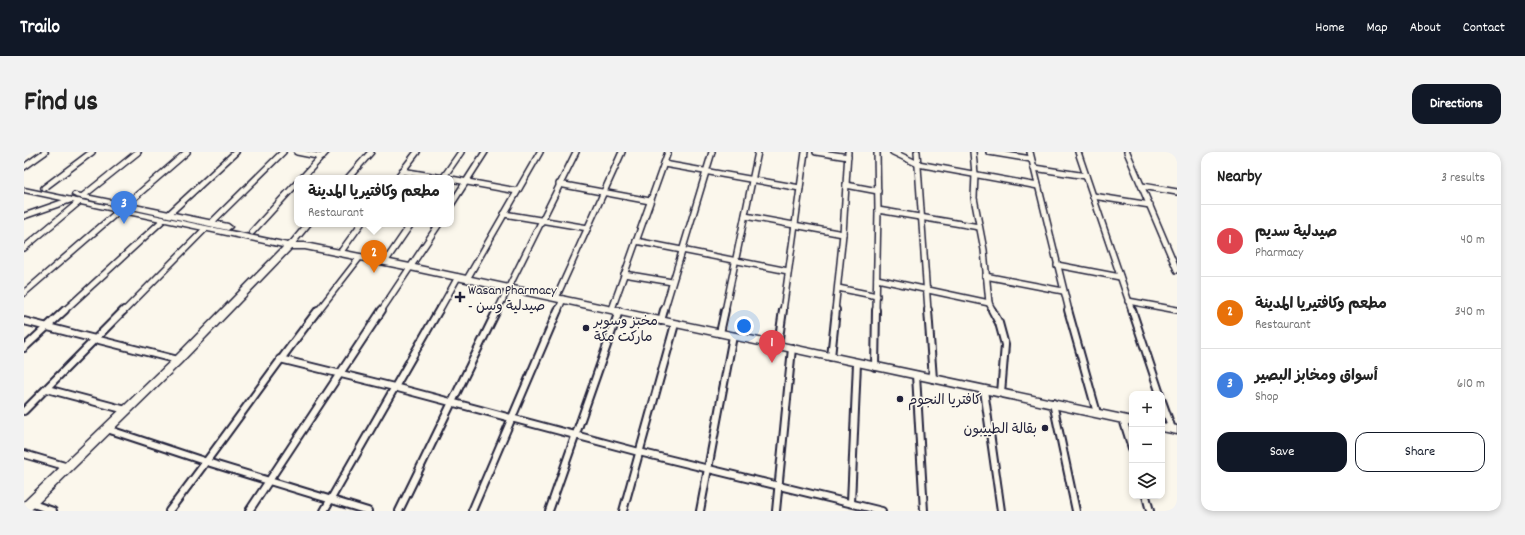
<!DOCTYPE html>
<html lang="en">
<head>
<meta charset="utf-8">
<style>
	body { margin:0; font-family:Dekko,"Playpen Sans Arabic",sans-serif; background:#f2f2f2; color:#222 }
	.controls { position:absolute; right:12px; bottom:12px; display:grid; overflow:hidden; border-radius:8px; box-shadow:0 2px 6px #0003 }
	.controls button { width:36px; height:36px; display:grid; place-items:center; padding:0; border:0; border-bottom:1px solid #e0e0e0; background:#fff; color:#222; font:20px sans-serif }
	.you { position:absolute; left:720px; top:174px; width:14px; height:14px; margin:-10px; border:3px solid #fff; border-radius:50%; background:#1a73e8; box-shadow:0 0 0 6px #1a73e833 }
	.badge { display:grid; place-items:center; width:26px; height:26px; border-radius:50%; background:#111827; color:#fff; font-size:13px; font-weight:700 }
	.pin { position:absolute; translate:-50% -33px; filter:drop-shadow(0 1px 2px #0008) }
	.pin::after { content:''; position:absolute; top:21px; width:14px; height:12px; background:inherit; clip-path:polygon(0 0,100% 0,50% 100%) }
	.popup { position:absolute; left:270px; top:23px; width:160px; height:52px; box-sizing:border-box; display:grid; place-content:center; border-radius:8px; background:#fff; filter:drop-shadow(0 1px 3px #0005); font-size:13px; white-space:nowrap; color:#767676 }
	.popup b { font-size:15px; color:#222 }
	.popup::after { content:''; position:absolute; left:50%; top:100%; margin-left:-8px; border:8px solid transparent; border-top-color:#fff }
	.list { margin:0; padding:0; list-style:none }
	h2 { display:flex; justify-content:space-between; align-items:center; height:52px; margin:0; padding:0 16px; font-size:17px }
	h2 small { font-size:13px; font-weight:400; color:#767676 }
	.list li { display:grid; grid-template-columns:26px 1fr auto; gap:12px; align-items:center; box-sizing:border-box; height:72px; padding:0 16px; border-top:1px solid #e0e0e0 }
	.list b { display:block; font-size:15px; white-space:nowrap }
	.list p { margin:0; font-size:13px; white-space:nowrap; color:#767676 }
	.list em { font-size:13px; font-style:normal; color:#767676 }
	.actions { display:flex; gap:8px; padding:12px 16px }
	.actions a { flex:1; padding:9px 0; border:1px solid #111827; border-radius:12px; text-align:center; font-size:14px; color:#111827 }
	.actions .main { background:#111827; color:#fff }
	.icon { flex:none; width:22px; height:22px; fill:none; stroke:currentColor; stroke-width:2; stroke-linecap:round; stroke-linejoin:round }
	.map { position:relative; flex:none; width:1153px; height:359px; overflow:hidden; border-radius:12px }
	header { display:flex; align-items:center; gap:24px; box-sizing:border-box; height:56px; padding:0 20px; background:#111827; color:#fff }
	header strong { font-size:19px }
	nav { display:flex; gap:22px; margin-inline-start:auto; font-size:14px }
	.intro { display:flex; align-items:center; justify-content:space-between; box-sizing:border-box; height:96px; padding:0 24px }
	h1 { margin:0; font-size:28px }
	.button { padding:10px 18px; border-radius:12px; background:#111827; color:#fff; font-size:14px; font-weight:700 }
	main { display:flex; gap:24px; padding:0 24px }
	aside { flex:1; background:#fff; border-radius:12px; box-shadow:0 2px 6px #0003 }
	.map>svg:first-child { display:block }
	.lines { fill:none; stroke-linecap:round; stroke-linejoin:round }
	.street-far1-casing { stroke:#22223b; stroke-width:8 }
	.street-casing { stroke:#22223b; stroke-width:10 }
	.secondary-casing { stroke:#22223b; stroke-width:3 }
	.street-far1 { stroke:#fbf7ec; stroke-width:5 }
	.street { stroke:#fbf7ec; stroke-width:6 }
	.secondary { fill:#fbf7ec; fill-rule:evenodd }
	.poi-dot { fill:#22223b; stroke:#fbf7ec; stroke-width:1.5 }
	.labels { text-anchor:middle; stroke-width:3; stroke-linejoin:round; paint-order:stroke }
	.poi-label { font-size:14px; fill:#22223b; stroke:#fbf7ec; text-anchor:start }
</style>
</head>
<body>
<header>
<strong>Trailo</strong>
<nav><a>Home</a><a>Map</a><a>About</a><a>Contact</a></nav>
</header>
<div class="intro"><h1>Find us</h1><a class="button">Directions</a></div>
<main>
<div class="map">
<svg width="1153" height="359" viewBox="0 0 1153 359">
	<rect width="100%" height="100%" fill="#fbf7ec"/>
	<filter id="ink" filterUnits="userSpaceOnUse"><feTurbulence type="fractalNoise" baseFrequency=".025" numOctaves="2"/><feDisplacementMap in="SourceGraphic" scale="8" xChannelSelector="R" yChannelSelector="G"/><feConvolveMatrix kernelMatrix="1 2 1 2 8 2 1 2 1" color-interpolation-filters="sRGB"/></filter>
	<g filter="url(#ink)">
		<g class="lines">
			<defs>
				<g id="street-far1">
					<path d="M 273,0 L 298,5"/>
					<path d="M 792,0 L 824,5"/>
					<path d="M 869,0 L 894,12 L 1014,34"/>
					<path d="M 893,0 L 904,159"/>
					<path d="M 949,0 L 951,22 L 950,46 L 960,98 L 965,151 L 969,159"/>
					<path d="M 965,0 L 1007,7"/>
					<path d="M 1006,0 L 1045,159"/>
					<path d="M 1054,0 L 1108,159"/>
					<path d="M 1103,0 L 1153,118"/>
					<path d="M 640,12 L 776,36"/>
					<path d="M 0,15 L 21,0"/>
					<path d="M 1010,16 L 1062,24"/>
					<path d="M 378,19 L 419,26"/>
					<path d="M 278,26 L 302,0"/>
					<path d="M 324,26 L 347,0"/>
					<path d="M 373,26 L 393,0"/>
					<path d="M 419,26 L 437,0"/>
					<path d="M 427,27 L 493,39"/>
					<path d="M 535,32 L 626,49"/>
					<path d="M 822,33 L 854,39"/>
					<path d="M 1118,34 L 1153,40"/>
					<path d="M 20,36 L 68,0"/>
					<path d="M 59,44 L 114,0"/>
					<path d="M 1069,44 L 1126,53"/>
					<path d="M 427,53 L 461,0"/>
					<path d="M 854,58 L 955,75"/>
					<path d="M 145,62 L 212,0"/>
					<path d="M 480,62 L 564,76"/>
					<path d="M 0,64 L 46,48"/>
					<path d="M 721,64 L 819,82"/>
					<path d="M 187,71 L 259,0"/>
					<path d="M 228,80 L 273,31"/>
					<path d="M 270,89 L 284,72"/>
					<path d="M 612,89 L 764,119"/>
					<path d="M 0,96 L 55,50"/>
					<path d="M 316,101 L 337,72"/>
					<path d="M 361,110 L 387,72"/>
					<path d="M 1033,113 L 1096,125"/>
					<path d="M 600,122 L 648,130"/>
					<path d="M 961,124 L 1039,139"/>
					<path d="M 443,127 L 516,0"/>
					<path d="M 853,127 L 965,151"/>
					<path d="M 814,136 L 853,144"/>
					<path d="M 0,141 L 163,0"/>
					<path d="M 532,146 L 598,0"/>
					<path d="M 1104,149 L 1153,158"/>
					<path d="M 588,157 L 644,0"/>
					<path d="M 40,159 L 139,68"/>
					<path d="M 100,159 L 181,77"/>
					<path d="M 294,159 L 336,105"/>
					<path d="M 357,159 L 415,72"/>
					<path d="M 415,159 L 434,125"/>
					<path d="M 473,159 L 552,0"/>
					<path d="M 534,159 L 539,147"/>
					<path d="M 640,159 L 688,0"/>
					<path d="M 701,159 L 734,0"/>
					<path d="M 759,159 L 781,0"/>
					<path d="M 811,159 L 819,82 L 824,0"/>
					<path d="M 852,159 L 854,58 L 853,0"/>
				</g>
				<g id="street">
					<path d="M 904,158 L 909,227"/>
					<path d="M 968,158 L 975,171 L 981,193 L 977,241"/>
					<path d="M 1044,158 L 1073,261"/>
					<path d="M 1108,158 L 1136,242"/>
					<path d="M 0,169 L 154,208"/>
					<path d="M 637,169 L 640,158"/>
					<path d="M 696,181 L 701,158"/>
					<path d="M 754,193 L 759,158"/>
					<path d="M 0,196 L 41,158"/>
					<path d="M 807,205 L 812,158"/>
					<path d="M 256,207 L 370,235 L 615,300 L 858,359"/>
					<path d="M 851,215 L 852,158"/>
					<path d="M 892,223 L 900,359"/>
					<path d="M 23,237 L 102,258"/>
					<path d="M 960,238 L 977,359"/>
					<path d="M 1138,249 L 1148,277"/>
					<path d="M 1029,251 L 1052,359"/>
					<path d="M 0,259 L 100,158"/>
					<path d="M 1099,267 L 1108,296"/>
					<path d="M 83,277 L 183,310 L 344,359"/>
					<path d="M 0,302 L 44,315"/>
					<path d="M 1122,344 L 1126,359"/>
					<path d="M 6,351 L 29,359"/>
					<path d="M 827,351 L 833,211"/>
					<path d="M 145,359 C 196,293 243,224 294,158"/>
					<path d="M 225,359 L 358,158"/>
					<path d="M 300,359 L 415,158"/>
					<path d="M 375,359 L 473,158"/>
					<path d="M 448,359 L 534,158"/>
					<path d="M 525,359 L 595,159"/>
					<path d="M 599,359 L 651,172"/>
					<path d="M 676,359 L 709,184"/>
					<path d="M 752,359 L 768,196"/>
				</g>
				<g id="secondary">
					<path d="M 0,36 L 264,91 L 268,88 L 272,91 L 281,91 L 386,112 L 1108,265 L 1108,273 L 386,118 L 281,97 L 267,97 L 157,211 L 6,359 L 0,359 L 0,350 L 151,205 L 259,95 L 0,40 Z"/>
					<path d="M 49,41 L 52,41 L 204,72 L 208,75 L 204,78 L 52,45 L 48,43 Z"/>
					<path d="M 1138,271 L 1153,274 L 1153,282 L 1138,279 Z"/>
				</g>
			</defs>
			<use href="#street-far1" class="street-far1-casing"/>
			<use href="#street" class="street-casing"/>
			<use href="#secondary" class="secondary-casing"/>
			<use href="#street-far1" class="street-far1"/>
			<use href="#street" class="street"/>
			<use href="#secondary" class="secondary"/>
		</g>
	</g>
	<g class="poi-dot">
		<path d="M434 139h4v4h4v4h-4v4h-4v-4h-4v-4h4z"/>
		<circle cx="562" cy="176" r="4"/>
		<circle cx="876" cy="247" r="4"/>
		<circle cx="1021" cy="276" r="4"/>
	</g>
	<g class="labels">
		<g class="poi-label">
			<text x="444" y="142">Wasan Pharmacy<tspan x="444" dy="16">- صيدلية وسن</tspan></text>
			<text x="570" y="173">مخبز وسوبر<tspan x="570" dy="16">ماركت مكة</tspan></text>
			<text x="884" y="252">كافتريا النجوم</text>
			<text x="1013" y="281" text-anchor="end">بقالة الطييبون</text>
		</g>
	</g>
</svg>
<div class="controls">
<button>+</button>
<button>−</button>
<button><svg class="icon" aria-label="layers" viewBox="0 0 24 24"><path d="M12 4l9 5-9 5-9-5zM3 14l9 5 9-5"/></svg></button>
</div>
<div class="you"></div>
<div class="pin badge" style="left:748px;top:211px;background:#e0444e">1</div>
<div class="pin badge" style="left:350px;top:121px;background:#e8710a">2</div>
<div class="popup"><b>مطعم وكافتيريا المدينة</b>Restaurant</div>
<div class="pin badge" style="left:100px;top:72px;background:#3f7fe0">3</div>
</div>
<aside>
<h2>Nearby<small>3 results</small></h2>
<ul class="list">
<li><span class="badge" style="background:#e0444e">1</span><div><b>صيدلية سديم</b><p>Pharmacy</p></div><em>40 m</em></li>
<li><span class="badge" style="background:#e8710a">2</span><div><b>مطعم وكافتيريا المدينة</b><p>Restaurant</p></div><em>340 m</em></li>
<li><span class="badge" style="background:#3f7fe0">3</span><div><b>أسواق ومخابز البصير</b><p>Shop</p></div><em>610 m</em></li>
</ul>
<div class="actions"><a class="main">Save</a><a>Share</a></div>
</aside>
</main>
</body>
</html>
